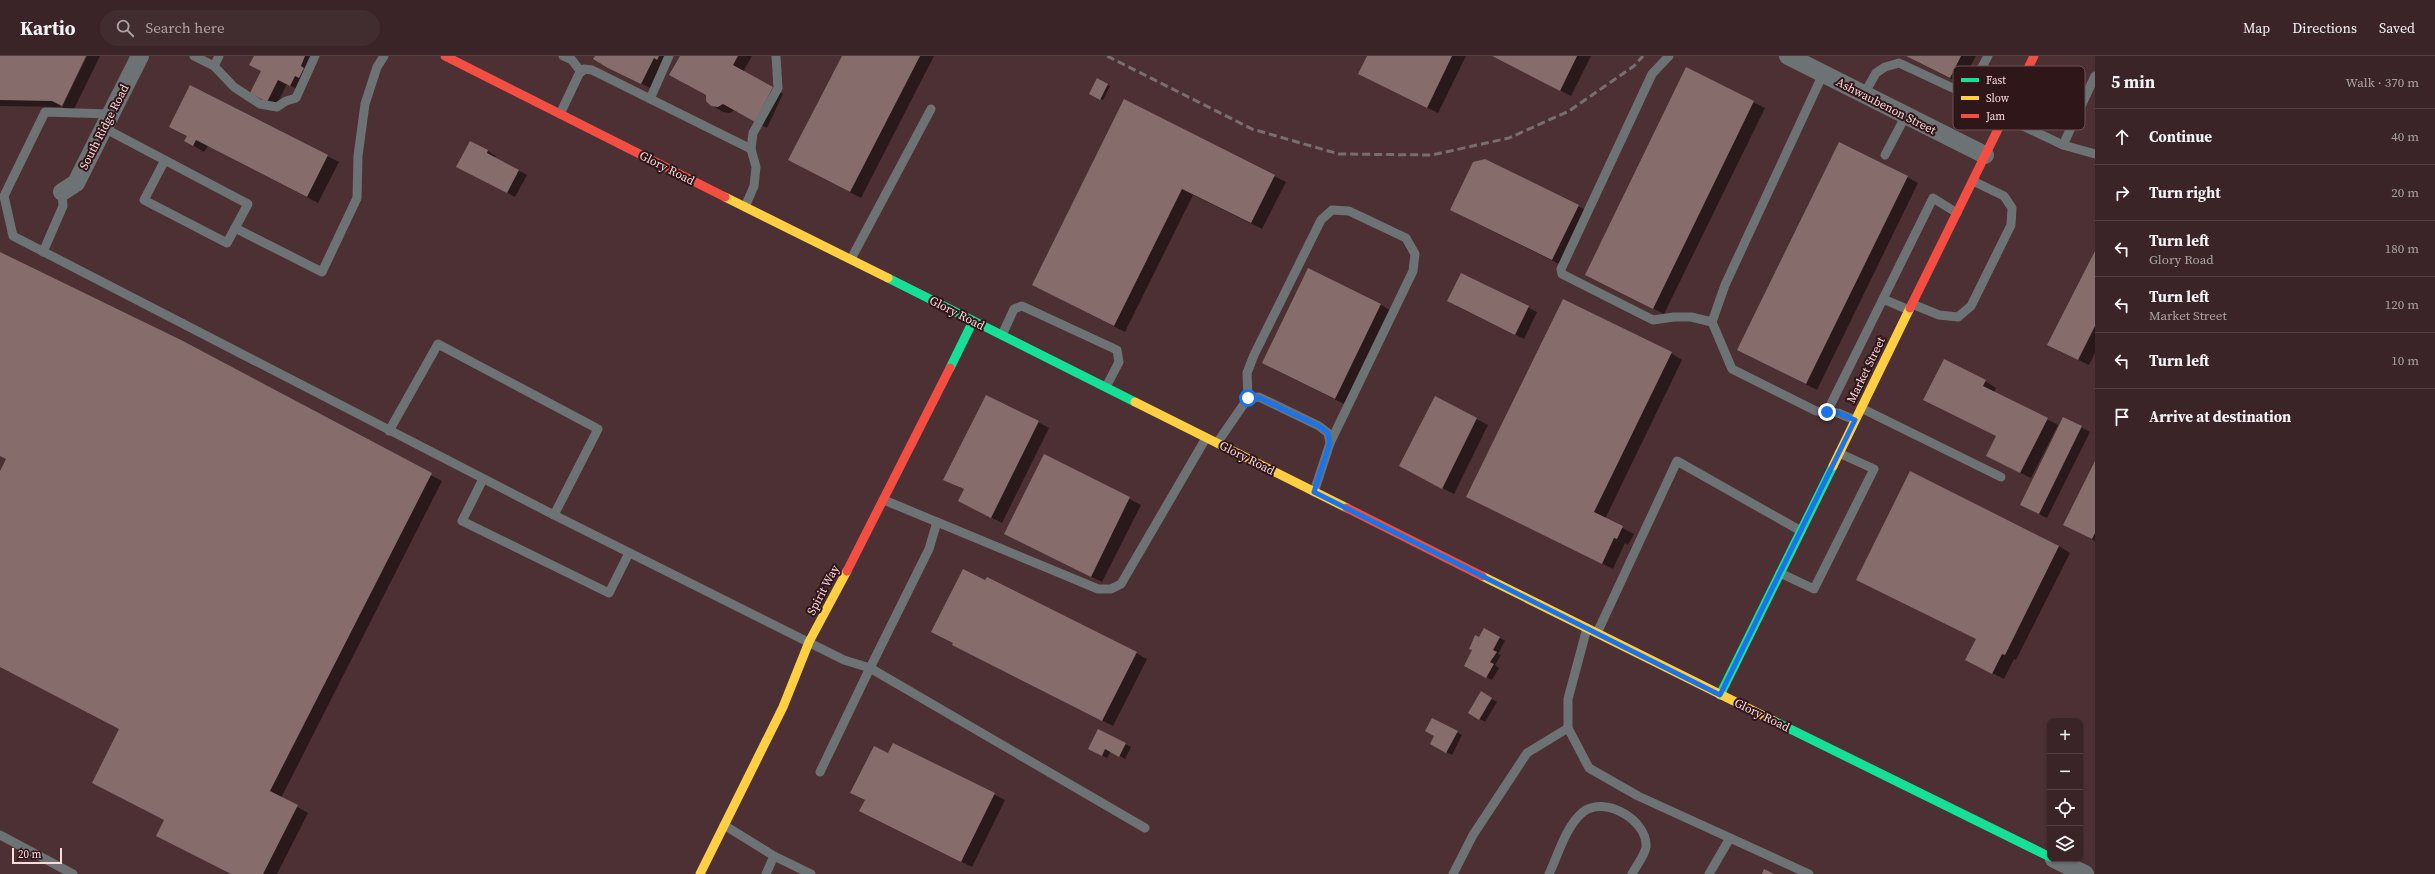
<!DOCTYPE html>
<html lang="en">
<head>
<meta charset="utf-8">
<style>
	body { margin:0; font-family:"Source Serif 4",serif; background:#412c2f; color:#f1f3f6 }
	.controls { position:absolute; right:12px; bottom:12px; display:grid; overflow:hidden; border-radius:8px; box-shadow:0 1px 3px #0004 }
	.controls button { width:36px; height:36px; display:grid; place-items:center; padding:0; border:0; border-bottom:1px solid #544144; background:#3a2427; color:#f1f3f6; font:20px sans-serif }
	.scale { position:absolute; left:12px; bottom:10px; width:50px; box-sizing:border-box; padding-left:4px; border:2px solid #fddadc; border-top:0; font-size:11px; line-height:14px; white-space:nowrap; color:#fddadc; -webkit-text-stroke:3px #2f1619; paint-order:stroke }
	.stop { position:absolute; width:12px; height:12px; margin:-9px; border:3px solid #1a73e8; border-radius:50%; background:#fff }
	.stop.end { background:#1a73e8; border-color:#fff; box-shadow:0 1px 4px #0008 }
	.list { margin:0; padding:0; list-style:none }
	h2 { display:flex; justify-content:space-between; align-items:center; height:52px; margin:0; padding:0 16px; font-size:17px }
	h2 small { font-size:13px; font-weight:400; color:#aba4a7 }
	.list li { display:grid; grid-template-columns:26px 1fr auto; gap:12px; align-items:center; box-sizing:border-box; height:56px; padding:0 16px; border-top:1px solid #544144 }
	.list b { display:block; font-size:15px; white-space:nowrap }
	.list p { margin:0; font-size:13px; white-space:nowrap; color:#aba4a7 }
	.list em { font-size:13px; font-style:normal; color:#aba4a7 }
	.icon { flex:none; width:22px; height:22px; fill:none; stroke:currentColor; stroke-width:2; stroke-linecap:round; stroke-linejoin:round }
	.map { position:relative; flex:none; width:2095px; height:818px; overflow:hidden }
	header { display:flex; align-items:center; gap:24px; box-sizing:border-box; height:56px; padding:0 20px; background:#3a2427; border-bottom:1px solid #544144 }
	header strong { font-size:19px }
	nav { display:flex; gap:22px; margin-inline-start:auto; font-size:14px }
	.search { width:280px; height:36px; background:#412c2f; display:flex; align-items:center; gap:10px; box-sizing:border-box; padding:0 14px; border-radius:22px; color:#aba4a7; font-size:15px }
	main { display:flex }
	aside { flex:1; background:#3a2427 }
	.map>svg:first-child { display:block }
	.shadow { fill:#0007 }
	.building { fill:#866c6b }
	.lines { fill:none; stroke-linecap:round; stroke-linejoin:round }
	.lane { stroke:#6d7374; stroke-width:9 }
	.street { stroke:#6d7374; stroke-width:18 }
	.fast { stroke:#16e098; stroke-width:9 }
	.slow { stroke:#ffcf43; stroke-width:9 }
	.jam { stroke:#f24e42; stroke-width:9 }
	.rail { stroke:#786e70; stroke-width:3; stroke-dasharray:8 4; stroke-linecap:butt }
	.route { stroke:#1a73e8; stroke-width:5 }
	.labels { text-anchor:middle; stroke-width:4; stroke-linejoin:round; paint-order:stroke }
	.street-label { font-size:12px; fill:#fddadc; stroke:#2f1619 }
	.key { fill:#2f1619; stroke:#6d5154; stroke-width:1 }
	.key-label { font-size:11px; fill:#fddadc }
</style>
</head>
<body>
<header>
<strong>Kartio</strong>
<div class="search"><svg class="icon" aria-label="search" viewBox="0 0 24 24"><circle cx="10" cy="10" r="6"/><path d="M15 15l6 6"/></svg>Search here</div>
<nav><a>Map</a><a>Directions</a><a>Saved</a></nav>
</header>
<main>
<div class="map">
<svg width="2095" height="818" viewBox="0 0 2095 818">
	<rect width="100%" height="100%" fill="#4d3034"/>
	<g class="shadow">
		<path d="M 0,0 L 85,0 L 60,51 L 0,50 Z"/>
		<path d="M 87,0 L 100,0 L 73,55 L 62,51 Z"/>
		<path d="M 255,0 L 314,0 L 299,34 L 287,28 L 276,50 L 259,41 L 262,15 Z"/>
		<path d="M 596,0 L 673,0 L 652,33 L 605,9 Z"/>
		<path d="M 681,0 L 752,0 L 743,16 L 783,38 L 767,72 L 734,54 L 730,57 L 723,56 L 712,49 Z"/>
		<path d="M 843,0 L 934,0 L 861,142 L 800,110 Z"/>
		<path d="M 1368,0 L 1466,0 L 1438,57 L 1371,24 Z"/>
		<path d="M 1492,0 L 1591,0 L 1571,40 Z"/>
		<path d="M 1906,0 L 1976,0 L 1961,28 Z"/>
		<path d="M 1687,13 L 1765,52 L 1664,258 L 1586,219 Z"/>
		<path d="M 1098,23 L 1110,30 L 1103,44 L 1090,38 Z"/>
		<path d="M 190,30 L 339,106 L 318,147 L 208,90 L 204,96 L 186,85 L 188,80 Z"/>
		<path d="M 1125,45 L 1286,126 L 1262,173 L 1193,139 L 1125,276 L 1033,229 Z"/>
		<path d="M 488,95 L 496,100 L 495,102 L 527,119 L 515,141 L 466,115 Z"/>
		<path d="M 1485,104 L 1590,156 L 1563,210 L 1462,160 Z"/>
		<path d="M 1907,121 L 1918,127 L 1817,334 L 1739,294 Z"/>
		<path d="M 0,197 L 442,425 L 281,742 L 308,757 L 277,818 L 231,818 L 157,780 L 165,764 L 93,727 L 120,673 L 0,610 L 0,418 L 7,403 L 0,399 Z"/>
		<path d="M 2095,197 L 2095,297 L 2089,309 L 2059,295 Z"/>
		<path d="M 1461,218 L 1537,256 L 1524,283 L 1456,250 Z"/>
		<path d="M 1380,248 L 1391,255 L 1346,349 L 1274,313 Z"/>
		<path d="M 1671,297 L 1682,304 L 1605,463 L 1634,478 L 1628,489 L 1625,487 L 1613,513 L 1467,441 Z"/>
		<path d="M 1985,325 L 1996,332 L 1994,336 L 2058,369 L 2031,422 L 1999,406 L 1997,380 L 1936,350 Z"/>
		<path d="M 1435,341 L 1488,369 L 1454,438 L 1411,416 Z"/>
		<path d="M 2064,362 L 2090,376 L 2047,462 L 2029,453 Z"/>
		<path d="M 1038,366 L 1049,372 L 1002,467 L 971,451 L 965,434 L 945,423 Z"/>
		<path d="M 1044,399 L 1141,449 L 1102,526 L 1016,484 Z"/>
		<path d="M 2095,407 L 2095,485 L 2072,473 Z"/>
		<path d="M 2059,490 L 2070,497 L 2016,604 L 2014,603 L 2004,623 L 1978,610 L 1977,583 L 1868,529 Z"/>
		<path d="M 1484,573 L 1505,585 L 1498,598 L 1501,599 L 1495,609 L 1499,612 L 1492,624 L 1465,610 Z"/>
		<path d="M 953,589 L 1136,597 L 1147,603 L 1113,670 Z"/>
		<path d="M 1481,637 L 1497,646 L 1485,666 L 1469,657 Z"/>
		<path d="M 1432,663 L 1462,679 L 1452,699 L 1431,688 L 1435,680 Z"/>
		<path d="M 1098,674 L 1131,691 L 1125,703 L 1111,695 L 1107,702 L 1095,696 Z"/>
		<path d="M 894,688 L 1005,744 L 972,811 L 872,761 L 866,745 L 851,737 L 889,699 Z"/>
	</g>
	<g class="building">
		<path d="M 0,0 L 86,0 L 62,50 L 52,45 L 0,44 Z"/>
		<path d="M 254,0 L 305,0 L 301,10 L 304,12 L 299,22 L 295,20 L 290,30 L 278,24 L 267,46 L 250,37 L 261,15 L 249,9 Z"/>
		<path d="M 595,0 L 659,0 L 657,4 L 654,2 L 641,28 L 608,12 L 593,3 Z"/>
		<path d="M 680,0 L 738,0 L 733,9 L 773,31 L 755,66 L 723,48 L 718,51 L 711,50 L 706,45 L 706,39 L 669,19 Z"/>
		<path d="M 842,0 L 920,0 L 850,136 L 788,104 Z"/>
		<path d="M 1367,0 L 1452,0 L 1427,52 L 1358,18 Z"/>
		<path d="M 1492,0 L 1577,0 L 1560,35 Z"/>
		<path d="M 1906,0 L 1961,0 L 1950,22 Z"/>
		<path d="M 1686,11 L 1754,45 L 1653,253 L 1585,219 Z"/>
		<path d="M 1097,22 L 1108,28 L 1100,44 L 1089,38 Z"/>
		<path d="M 190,29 L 328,99 L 307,141 L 196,84 L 193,90 L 184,85 L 187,80 L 169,71 Z"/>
		<path d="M 1124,43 L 1275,119 L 1251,167 L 1182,133 L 1114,270 L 1032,229 Z"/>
		<path d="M 470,85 L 488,94 L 487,97 L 519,114 L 507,137 L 456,111 Z"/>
		<path d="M 1839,86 L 1908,120 L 1806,328 L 1737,294 Z"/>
		<path d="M 1485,103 L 1579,149 L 1552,204 L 1450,154 L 1473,106 Z"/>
		<path d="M 2095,195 L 2095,270 L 2078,304 L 2047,289 Z"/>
		<path d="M 0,196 L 183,285 L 432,417 L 270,735 L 298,749 L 263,818 L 231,818 L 156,780 L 164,764 L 92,727 L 119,673 L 0,611 L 0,415 L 6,403 L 0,400 Z"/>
		<path d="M 1308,212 L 1381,248 L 1335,343 L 1262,307 Z"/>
		<path d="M 1461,217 L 1529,250 L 1515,279 L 1447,245 Z"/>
		<path d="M 1563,243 L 1672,296 L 1594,456 L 1623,470 L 1617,483 L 1614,482 L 1602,508 L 1466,441 Z"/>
		<path d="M 1944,303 L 1986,324 L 1983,330 L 2048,362 L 2020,417 L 1986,400 L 1996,380 L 1923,344 Z"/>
		<path d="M 986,339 L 1039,365 L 991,462 L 958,445 L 964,433 L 943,424 Z"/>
		<path d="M 1435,340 L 1477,362 L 1442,433 L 1399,410 Z"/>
		<path d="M 2063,361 L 2082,370 L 2039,458 L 2020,449 Z"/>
		<path d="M 1044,398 L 1130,441 L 1091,521 L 1004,478 Z"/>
		<path d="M 2095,405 L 2095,477 L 2092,483 L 2063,469 Z"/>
		<path d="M 1910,415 L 2059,490 L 2005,599 L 2002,598 L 1992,618 L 1965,604 L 1976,583 L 1856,524 Z"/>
		<path d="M 963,513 L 985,524 L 987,521 L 1137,596 L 1102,665 L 952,589 L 953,587 L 931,576 Z"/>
		<path d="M 1484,572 L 1500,581 L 1493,594 L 1497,596 L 1490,606 L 1494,608 L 1486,622 L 1464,610 L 1472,594 L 1469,593 L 1473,584 L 1475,579 L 1479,581 Z"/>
		<path d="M 1481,635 L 1492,642 L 1479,664 L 1468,657 Z"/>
		<path d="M 1432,662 L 1458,675 L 1446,697 L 1430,688 L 1434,680 L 1425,675 Z"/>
		<path d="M 1098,673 L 1126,687 L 1119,701 L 1105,693 L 1102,700 L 1088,693 Z"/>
		<path d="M 893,687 L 995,737 L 961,806 L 859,755 L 865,744 L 850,737 L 874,690 L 888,697 Z"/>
		<path d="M 1764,813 L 1774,818 L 1762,818 Z"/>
	</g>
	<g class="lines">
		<g class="lane">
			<path d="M 194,0 L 214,10 L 234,31 L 260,48 L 277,51 L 286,45 L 296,42 L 315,0"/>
			<path d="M 563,0 L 572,4 L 581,16"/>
			<path d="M 1669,0 L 1652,18 L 1561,213 L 1562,218 L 1653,264 L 1674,261 L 1691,261 L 1712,266"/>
			<path d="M 214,10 L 219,0"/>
			<path d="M 1823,18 L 1725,229 L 1712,266 L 1732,313 L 1816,355 L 1838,357 L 1855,364"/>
			<path d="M 1864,38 L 1876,17 L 1885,11 L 1899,7 L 1957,34 L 1973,28 L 1988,0"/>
			<path d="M 650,43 L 669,0"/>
			<path d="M 111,58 L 45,56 L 4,140 L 13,180 L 554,459 L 844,604 L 870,612 L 929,493 L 937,466"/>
			<path d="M 560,58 L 579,18 L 584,13 L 592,14 L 751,93"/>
			<path d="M 2004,61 L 2063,89 L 2095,98"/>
			<path d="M 104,72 L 248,148 L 227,187 L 144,144 L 165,104"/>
			<path d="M 2063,89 L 2095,20"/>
			<path d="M 1885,99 L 1906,59"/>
			<path d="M 745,151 L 754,130 L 756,111 L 751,93 L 753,77 L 778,32 L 776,0"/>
			<path d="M 235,172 L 322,216 L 357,142 L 358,100 L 365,48 L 377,11 L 384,0"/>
			<path d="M 43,196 L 63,150 L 62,136"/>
			<path d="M 851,203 L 931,53"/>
			<path d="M 1883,243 L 1909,254"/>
			<path d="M 1912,248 L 1939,259 L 1958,261 L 1971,250 L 2011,169 L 2012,152 L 2004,140 L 1973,125"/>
			<path d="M 1002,279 L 1014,253 L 1022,250 L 1117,294 L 1119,306 L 1106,331"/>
			<path d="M 1248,342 L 1247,317 L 1254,299 L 1321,164 L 1332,154 L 1349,155 L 1406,182 L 1415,198 L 1413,215 L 1330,387"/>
			<path d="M 1861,352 L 2001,421"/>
			<path d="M 1827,356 L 1933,142 L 1957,157"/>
			<path d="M 389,375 L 438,288 L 598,373 L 554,459"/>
			<path d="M 1217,387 L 1248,342 L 1259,341 L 1319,370 L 1328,377 L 1330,387 L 1314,436"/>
			<path d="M 483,423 L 462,465 L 609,537 L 629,497"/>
			<path d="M 884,444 L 1098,533 L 1111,533 L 1121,528 L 1206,382"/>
			<path d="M 1780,517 L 1814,533 L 1874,413 L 1839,397"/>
			<path d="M 1587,572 L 1568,643 L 1568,672 L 1589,712 L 1638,740 L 1809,818"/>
			<path d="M 1597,577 L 1677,405 L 1801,475"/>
			<path d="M 820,716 L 870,612 L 1145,772"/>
			<path d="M 724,769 L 774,800 L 766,818"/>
			<path d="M 0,779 L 73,818"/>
			<path d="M 774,800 L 811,818"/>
			<path d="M 1453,818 L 1473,779 L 1527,697 L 1568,672"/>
			<path d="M 1549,818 C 1558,799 1566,770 1583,756 C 1604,739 1648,764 1646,791 C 1645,799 1636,810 1632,818"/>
			<path d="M 1709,818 L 1730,782"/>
		</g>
		<g class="street">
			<path d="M 1788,0 L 1985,99"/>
			<path d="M 62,136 L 76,127 L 140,0"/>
			<path d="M 2054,803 L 2085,818"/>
		</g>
		<g class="fast">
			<path d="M 888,222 L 1135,346"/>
			<path d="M 950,312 L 973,265"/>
			<path d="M 1720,639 L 1833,410"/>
			<path d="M 1774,665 L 2050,801"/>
		</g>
		<g class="slow">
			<path d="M 725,141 L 888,222"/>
			<path d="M 1135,346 L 1347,452"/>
			<path d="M 1833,410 L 1910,252"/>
			<path d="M 1482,520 L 1774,665"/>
			<path d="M 700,818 L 783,651 L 809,586 L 847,515"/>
		</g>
		<g class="jam">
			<path d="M 445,0 L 725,141"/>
			<path d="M 1910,252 L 2034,0"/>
			<path d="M 1347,452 L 1482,520"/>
			<path d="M 847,515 L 950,312"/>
		</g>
		<path class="rail" d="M 1107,0 L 1252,73 L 1339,98 L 1432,99 L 1509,82 L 1569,55 L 1634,10 L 1643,0"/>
	</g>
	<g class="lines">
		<path class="route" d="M 1248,342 L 1260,342 L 1319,370 L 1328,377 L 1330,387 L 1314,436 L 1720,639 L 1855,364 L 1838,357 L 1827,356"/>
	</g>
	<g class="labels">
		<g class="street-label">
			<text transform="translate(1886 50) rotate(27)" y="4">Ashwaubenon Street</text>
			<text transform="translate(104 71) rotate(-63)" y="4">South Ridge Road</text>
			<text transform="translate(667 112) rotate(27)" y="4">Glory Road</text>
			<text transform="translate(957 257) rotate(27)" y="4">Glory Road</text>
			<text transform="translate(1866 314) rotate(-64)" y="4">Market Street</text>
			<text transform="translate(1247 402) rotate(27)" y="4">Glory Road</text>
			<text transform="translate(823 534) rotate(-62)" y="4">Spirit Way</text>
			<text transform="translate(1762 659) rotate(26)" y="4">Glory Road</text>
		</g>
	</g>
	<rect x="1953" y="10" width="132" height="64" rx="6" class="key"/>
	<rect x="1961" y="22" width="18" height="4" fill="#16e098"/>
	<rect x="1961" y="40" width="18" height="4" fill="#ffcf43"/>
	<rect x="1961" y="58" width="18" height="4" fill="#f24e42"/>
	<g class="key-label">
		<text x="1986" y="28">Fast</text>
		<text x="1986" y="46">Slow</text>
		<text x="1986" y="64">Jam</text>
	</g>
</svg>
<div class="controls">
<button>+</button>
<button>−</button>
<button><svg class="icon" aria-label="locate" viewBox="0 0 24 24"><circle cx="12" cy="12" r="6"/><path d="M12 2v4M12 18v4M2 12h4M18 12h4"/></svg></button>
<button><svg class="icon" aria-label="layers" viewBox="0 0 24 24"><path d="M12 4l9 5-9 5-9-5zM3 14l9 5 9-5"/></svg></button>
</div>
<div class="scale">20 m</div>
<div class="stop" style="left:1248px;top:342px"></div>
<div class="stop end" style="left:1827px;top:356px"></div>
</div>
<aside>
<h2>5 min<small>Walk · 370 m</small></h2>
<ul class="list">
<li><svg class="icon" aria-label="ahead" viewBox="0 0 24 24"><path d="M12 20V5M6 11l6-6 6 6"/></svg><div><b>Continue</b></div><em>40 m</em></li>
<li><svg class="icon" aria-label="right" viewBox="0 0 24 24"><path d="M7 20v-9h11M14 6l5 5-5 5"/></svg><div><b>Turn right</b></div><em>20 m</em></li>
<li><svg class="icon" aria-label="left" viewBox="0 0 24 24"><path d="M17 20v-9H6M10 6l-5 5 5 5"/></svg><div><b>Turn left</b><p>Glory Road</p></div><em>180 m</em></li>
<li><svg class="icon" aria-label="left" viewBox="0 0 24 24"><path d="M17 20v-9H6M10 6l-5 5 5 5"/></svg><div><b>Turn left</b><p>Market Street</p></div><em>120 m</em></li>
<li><svg class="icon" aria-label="left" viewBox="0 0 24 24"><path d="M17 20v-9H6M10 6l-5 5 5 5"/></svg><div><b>Turn left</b></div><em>10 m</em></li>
<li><svg class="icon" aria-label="arrive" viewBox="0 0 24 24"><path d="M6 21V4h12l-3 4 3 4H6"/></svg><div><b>Arrive at destination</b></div></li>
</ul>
</aside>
</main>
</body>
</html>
